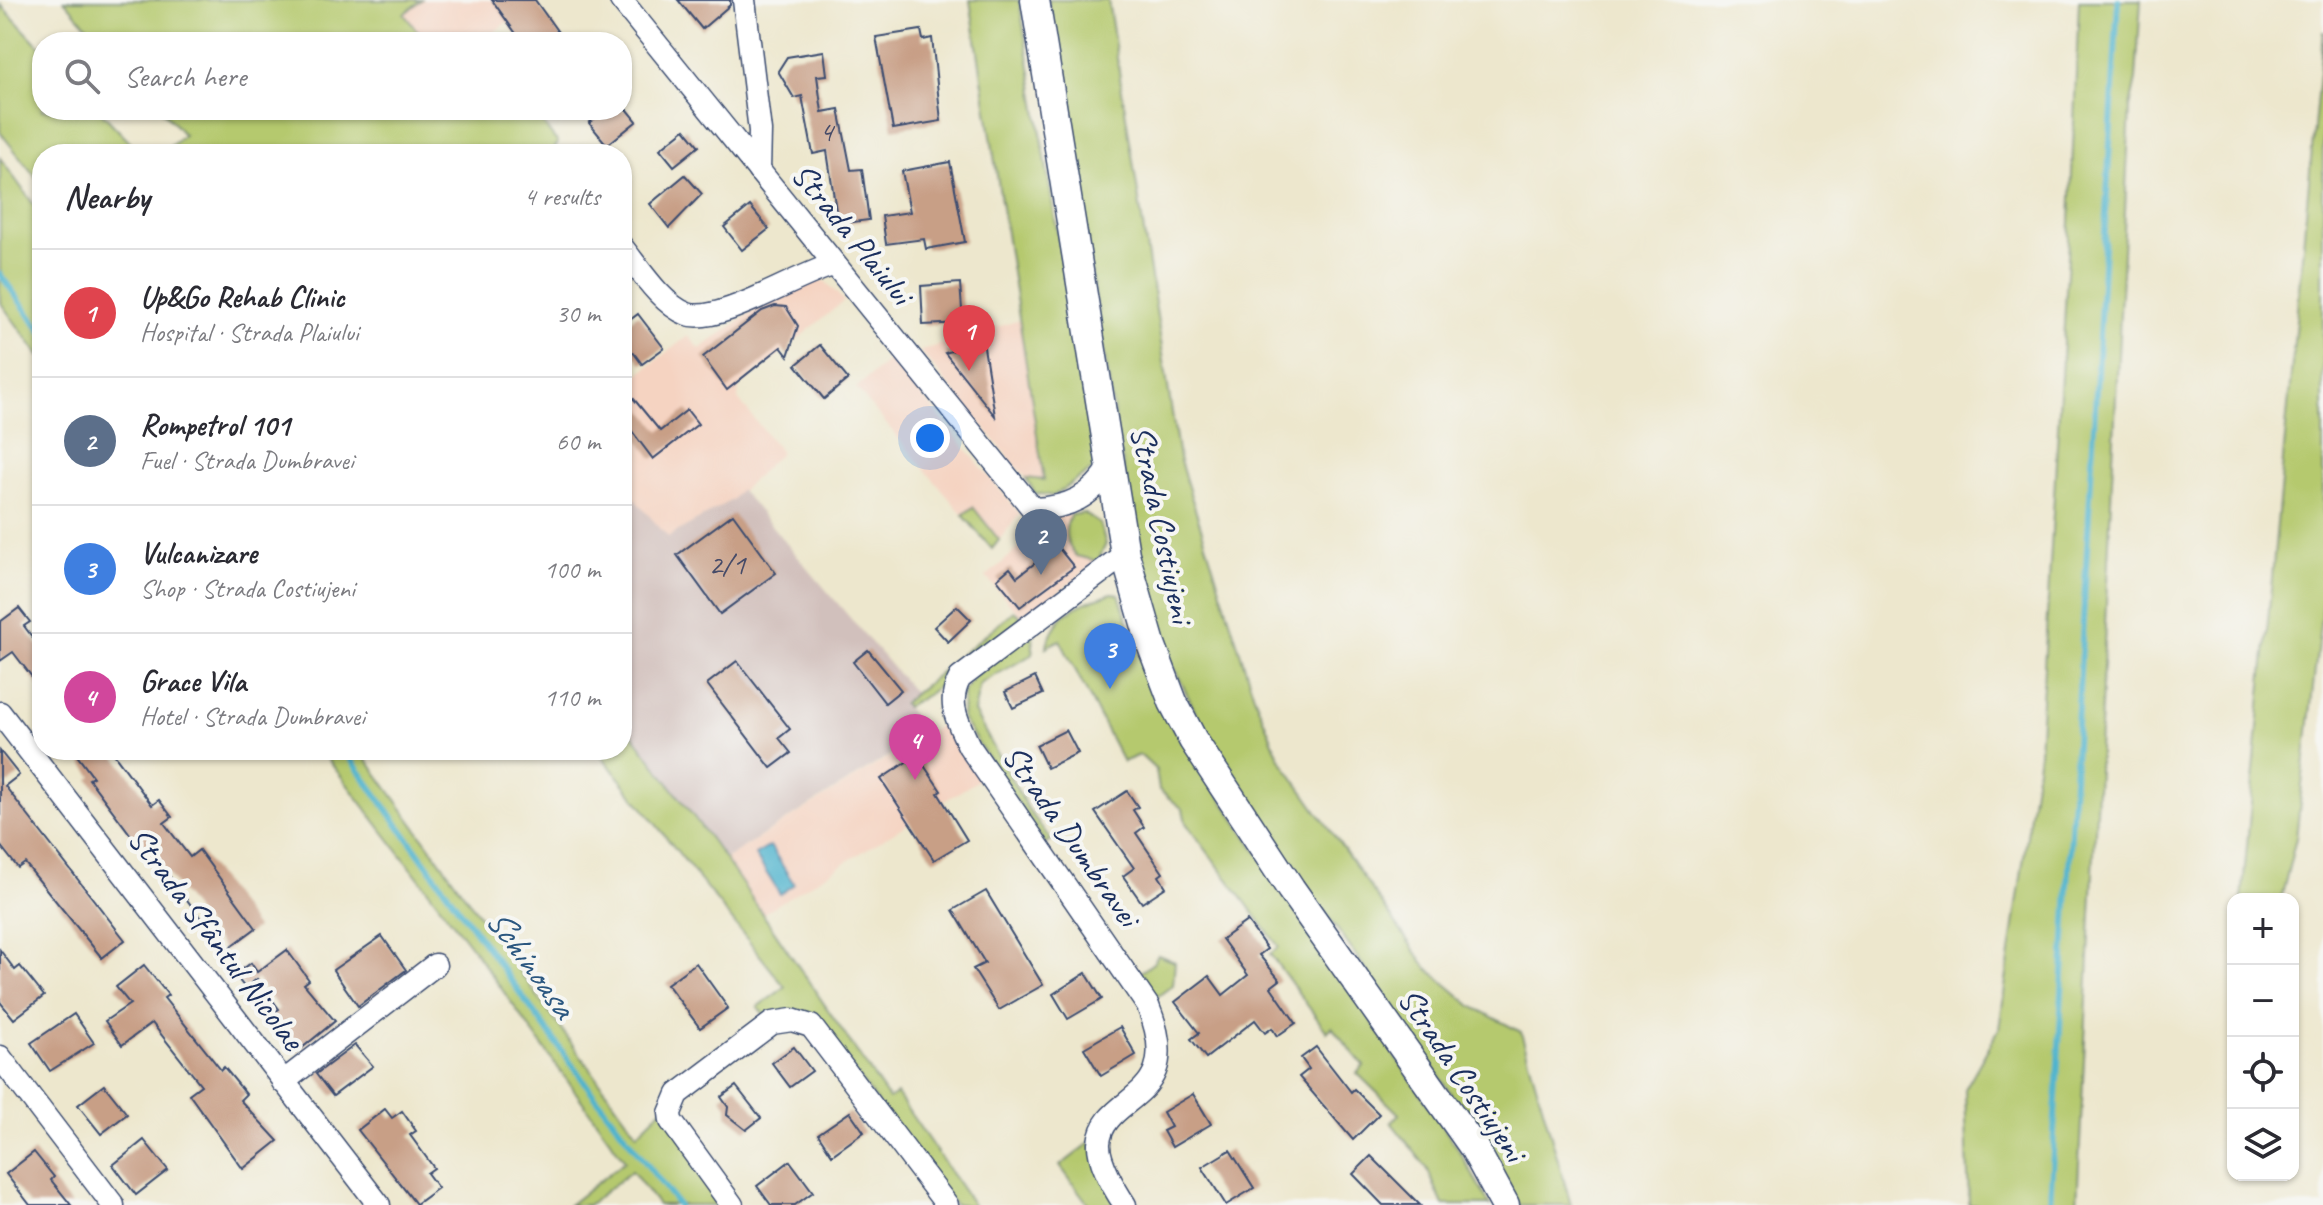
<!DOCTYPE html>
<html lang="en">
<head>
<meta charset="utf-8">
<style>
	body { margin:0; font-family:Caveat,sans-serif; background:#f7f7f7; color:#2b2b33 }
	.controls { position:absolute; right:24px; bottom:24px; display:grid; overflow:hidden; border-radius:16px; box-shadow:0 2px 6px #0004 }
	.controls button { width:72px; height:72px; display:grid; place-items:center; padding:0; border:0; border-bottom:2px solid #e1e1e2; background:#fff; color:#2b2b33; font:40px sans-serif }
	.you { position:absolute; left:930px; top:438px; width:28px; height:28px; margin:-20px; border:6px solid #fff; border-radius:50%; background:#1a73e8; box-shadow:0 0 0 12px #1a73e833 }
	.badge { display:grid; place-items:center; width:52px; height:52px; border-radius:50%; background:#b45309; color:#fff; font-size:26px; font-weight:700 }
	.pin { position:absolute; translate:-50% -66px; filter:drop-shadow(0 2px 4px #0008) }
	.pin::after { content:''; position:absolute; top:42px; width:28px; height:24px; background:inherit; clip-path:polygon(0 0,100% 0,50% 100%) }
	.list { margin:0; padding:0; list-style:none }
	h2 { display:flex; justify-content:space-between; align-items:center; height:104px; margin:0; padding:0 32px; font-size:34px }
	h2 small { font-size:26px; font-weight:400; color:#7c7c81 }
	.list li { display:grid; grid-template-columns:52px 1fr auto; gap:24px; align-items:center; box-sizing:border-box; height:128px; padding:0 32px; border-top:2px solid #e1e1e2 }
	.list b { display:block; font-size:30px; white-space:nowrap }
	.list p { margin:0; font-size:26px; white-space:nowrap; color:#7c7c81 }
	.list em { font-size:26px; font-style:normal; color:#7c7c81 }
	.icon { flex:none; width:44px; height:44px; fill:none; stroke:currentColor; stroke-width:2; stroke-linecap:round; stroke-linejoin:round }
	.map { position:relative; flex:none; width:2323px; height:1205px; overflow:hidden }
	.search { position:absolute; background:#fff; box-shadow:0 2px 6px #0004; left:32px; top:32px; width:600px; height:88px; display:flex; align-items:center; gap:20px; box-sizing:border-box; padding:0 28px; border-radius:32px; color:#7c7c81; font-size:30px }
	.panel { position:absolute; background:#fff; box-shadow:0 2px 6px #0004; left:32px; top:144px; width:600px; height:616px; border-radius:32px }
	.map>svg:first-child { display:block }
	.built { fill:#f5d3c1 }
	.industrial { fill:#d1c0bc }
	.green { fill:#b5c96e; stroke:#687c66; stroke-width:2 }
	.water { fill:#50b4ce; stroke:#367296; stroke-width:2 }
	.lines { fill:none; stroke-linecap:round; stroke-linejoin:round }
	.stream { stroke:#50b4ce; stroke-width:6 }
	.building { fill:#c89f86 }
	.minor-casing { stroke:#3a4b6f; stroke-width:25 }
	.tertiary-casing { stroke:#3a4b6f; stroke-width:31 }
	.minor { stroke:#fff; stroke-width:22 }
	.tertiary { stroke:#fff; stroke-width:28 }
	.labels { text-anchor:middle; stroke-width:8; stroke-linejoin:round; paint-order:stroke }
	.number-label { font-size:30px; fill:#464b68 }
	.street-label { font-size:34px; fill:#1b2f5e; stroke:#f6f6f2 }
	.water-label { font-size:36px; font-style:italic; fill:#2b5780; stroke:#f6f6f2 }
</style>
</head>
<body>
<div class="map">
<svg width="2323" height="1205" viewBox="0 0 2323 1205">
	<rect width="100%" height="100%" fill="#f6f6f2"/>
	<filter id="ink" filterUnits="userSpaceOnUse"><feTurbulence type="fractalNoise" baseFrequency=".0125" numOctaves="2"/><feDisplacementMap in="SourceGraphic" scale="16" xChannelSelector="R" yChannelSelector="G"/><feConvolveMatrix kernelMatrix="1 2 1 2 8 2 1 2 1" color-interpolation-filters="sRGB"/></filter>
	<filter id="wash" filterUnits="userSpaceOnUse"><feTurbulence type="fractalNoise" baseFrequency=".006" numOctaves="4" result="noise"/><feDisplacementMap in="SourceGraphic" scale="32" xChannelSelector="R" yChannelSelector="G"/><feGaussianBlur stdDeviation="1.8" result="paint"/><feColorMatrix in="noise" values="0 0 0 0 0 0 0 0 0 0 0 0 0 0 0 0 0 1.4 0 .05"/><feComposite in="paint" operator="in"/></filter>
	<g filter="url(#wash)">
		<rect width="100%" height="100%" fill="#ede7cd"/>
		<g class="built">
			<path d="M 421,0 L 534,0 L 482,42 L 426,42 L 404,14 Z"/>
			<path d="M 809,281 L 825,281 L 844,301 L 739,387 L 738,399 L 781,452 L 732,500 L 667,538 L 622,485 L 622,387 L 688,336 L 700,349 L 779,293 Z"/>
			<path d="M 1020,320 L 1044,480 L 1026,478 L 920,351 Z"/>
			<path d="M 891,358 L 1020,514 L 992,549 L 856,388 Z"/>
			<path d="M 1056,515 L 1071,515 L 1065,524 L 1093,561 L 1098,561 L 1024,619 L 986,577 Z"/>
			<path d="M 945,722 L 980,779 L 762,914 L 725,859 Z"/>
		</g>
		<path class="industrial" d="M 622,485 L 668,537 L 732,500 L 740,489 L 916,695 L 903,703 L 925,733 L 725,859 L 622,720 Z"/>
		<g class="green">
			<path d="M 64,0 L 421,0 L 404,14 L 426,42 L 101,42 Z"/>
			<path d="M 970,0 L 1019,0 L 1096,467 L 1053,496 L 1035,493 L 1026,478 L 1044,480 Z"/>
			<path d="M 1048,0 L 1108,0 L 1179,458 L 1254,696 L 1279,757 L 1427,968 L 1473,1007 L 1521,1032 L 1571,1205 L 1519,1205 L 1488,1149 L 1397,1013 L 1243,797 L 1208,738 L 1171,661 L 1145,577 L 1117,433 Z"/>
			<path d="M 2079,0 L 2141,0 L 2136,79 L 2130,107 L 2077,1205 L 1969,1205 L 1965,1089 L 1999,1029 L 2039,753 L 2070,222 Z"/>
			<path d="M 1,5 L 42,49 L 42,110 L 99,110 L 141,154 L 42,154 L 42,185 L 0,132 Z"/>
			<path d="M 2323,31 L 2323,599 L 2296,838 L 2281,899 L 2242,899 Z"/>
			<path d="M 162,110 L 532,110 L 558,143 L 551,154 L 161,154 L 184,135 Z"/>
			<path d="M 0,158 L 42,216 L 42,359 L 0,302 Z"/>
			<path d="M 973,507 L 999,540 L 992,549 L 963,515 Z"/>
			<path d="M 1084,513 L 1100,524 L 1106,544 L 1098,561 L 1076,556 C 1065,543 1062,531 1071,515 Z"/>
			<path d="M 1112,593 L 1119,594 L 1137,648 L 1172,726 L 1458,1149 L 1490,1205 L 1443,1205 L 1427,1168 L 1391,1122 L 1399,1114 L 1357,1073 L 1364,1066 L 1332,1027 L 1327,1032 L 1270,954 L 1279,947 L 1186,823 L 1183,809 L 1159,790 L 1156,770 L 1140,755 L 1123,762 L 1060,640 L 1046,647 C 1058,609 1078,605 1112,593 Z"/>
			<path d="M 1014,611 L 1024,619 L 927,695 L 906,707 L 903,703 Z"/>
			<path d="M 1033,630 L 1033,654 L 980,684 L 974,712 L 1028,809 L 1051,840 L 1045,844 L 962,719 L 963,692 L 974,676 Z"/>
			<path d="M 622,720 L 725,859 L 889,1099 L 897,1094 L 973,1205 L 955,1205 L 836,1048 L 765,1016 L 758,1007 L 785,987 L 597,750 L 622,750 Z"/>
			<path d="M 321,750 L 360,750 L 637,1134 L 664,1107 L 722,1205 L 658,1205 L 632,1171 L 588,1205 L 569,1205 L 625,1161 L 473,949 Z"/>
			<path d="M 1158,955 L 1175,962 L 1173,985 L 1154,999 L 1138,974 L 1153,963 Z"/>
			<path d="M 1091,1142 L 1117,1205 L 1089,1205 L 1060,1166 Z"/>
		</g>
		<path class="water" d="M 770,846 L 794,884 L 780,894 L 755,855 Z"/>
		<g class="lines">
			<g class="stream">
				<path d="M 0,274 L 42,332"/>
				<path d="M 344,750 L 591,1091 L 678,1205"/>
				<path d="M 2050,1205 L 2118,0"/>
			</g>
		</g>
		<g id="blocks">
			<g class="building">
				<path d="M 492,0 L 535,0 L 565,42 L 522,42 Z"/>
				<path d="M 678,0 L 730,0 L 730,5 L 702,29 Z"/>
				<path d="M 921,30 L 923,40 L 932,38 L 941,121 L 893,129 L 876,37 Z"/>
				<path d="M 824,51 L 827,75 L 817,76 L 822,112 L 839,109 L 851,170 L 862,169 L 869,220 L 838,224 L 827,151 L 813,154 L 802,96 L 794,98 L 778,71 L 787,57 Z"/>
				<path d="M 605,110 L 628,110 L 637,121 L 607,145 L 589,123 Z"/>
				<path d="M 685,129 L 699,146 L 674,166 L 660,149 Z"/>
				<path d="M 950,162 L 965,242 L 926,249 L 924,239 L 886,244 L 882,216 L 910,212 L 902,171 Z"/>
				<path d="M 685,175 L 702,194 L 669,228 L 650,204 Z"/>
				<path d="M 750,206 L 769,229 L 742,250 L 724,227 Z"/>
				<path d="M 960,283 L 963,323 L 923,325 L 921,286 Z"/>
				<path d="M 775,306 L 786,307 L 798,326 L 788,356 L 781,347 L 727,390 L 703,357 L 762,311 Z"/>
				<path d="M 638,314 L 664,348 L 642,364 L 633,352 L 628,355 L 622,347 L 622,326 Z"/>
				<path d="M 983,341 L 995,416 L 945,353 Z"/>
				<path d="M 820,345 L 848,379 L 824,399 L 796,365 Z"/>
				<path d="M 633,398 L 660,431 L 687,410 L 698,424 L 653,459 L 622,418 L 622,406 Z"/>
				<path d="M 733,514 L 776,573 L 720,614 L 677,555 Z"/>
				<path d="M 1057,546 L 1074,567 L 1020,607 L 997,579 L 1010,568 L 1017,577 Z"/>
				<path d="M 957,606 L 971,620 L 948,642 L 934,627 Z"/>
				<path d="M 19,608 L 30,622 L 24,626 L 42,650 L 42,690 L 13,652 L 0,661 L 0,622 Z"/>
				<path d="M 868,650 L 901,690 L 885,703 L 853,662 Z"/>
				<path d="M 737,661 L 790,729 L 779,738 L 791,753 L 771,768 L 707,684 Z"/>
				<path d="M 1035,677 L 1043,694 L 1013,708 L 1005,692 Z"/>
				<path d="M 1066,730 L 1078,753 L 1047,768 L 1036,745 Z"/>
				<path d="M 73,750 L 111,750 L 152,805 L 159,800 L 172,817 L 164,823 L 190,857 L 199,850 L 256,928 L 225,951 L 156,858 L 151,862 L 89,779 L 93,777 Z"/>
				<path d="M 0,751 L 19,775 L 5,786 L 125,940 L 102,958 L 25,863 L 18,868 L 0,845 Z"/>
				<path d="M 917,755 L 941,791 L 938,793 L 967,840 L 934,860 L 881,779 Z"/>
				<path d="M 1127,791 L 1138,807 L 1133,810 L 1144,827 L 1136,833 L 1163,873 L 1159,876 L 1166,887 L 1142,903 L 1123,876 L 1134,868 L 1095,812 Z"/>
				<path d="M 986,891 L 1043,985 L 999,1010 L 973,969 L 985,963 L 953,910 Z"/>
				<path d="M 1247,921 L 1267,949 L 1259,955 L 1280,980 L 1271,987 L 1296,1023 L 1277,1036 L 1272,1028 L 1265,1033 L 1255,1020 L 1206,1058 L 1191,1039 L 1199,1033 L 1175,1002 L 1209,976 L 1223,995 L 1248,975 L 1222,939 Z"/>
				<path d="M 382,936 L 406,970 L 358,1006 L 333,970 Z"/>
				<path d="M 0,950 L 15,970 L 20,966 L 44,996 L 14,1019 L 0,1002 Z"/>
				<path d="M 287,950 L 309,980 L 304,984 L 335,1021 L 297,1052 L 268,1017 L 279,1009 L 257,979 L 245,988 L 235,975 L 251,963 L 257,972 Z"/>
				<path d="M 696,963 L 728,1008 L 700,1028 L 667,984 Z"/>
				<path d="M 144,965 L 168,995 L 164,998 L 221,1070 L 224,1067 L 246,1094 L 240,1100 L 278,1141 L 243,1169 L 189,1094 L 201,1085 L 152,1023 L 122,1045 L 105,1021 L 130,1004 L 116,987 Z"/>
				<path d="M 1086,973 L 1102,999 L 1068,1019 L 1053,994 Z"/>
				<path d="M 74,1014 L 94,1043 L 50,1071 L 31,1043 Z"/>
				<path d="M 1120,1027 L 1136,1055 L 1101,1076 L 1084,1048 Z"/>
				<path d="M 355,1045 L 373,1066 L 333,1096 L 316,1074 Z"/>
				<path d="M 794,1047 L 812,1071 L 790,1087 L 772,1063 Z"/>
				<path d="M 1316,1047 L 1351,1092 L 1354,1089 L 1379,1114 L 1353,1140 L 1299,1077 L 1309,1069 L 1301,1058 Z"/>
				<path d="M 104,1085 L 127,1114 L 101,1134 L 78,1105 Z"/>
				<path d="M 736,1086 L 761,1118 L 746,1130 L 727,1115 L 728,1107 L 721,1097 Z"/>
				<path d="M 1193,1094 L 1211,1124 L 1172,1147 L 1163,1131 L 1171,1127 L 1163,1112 Z"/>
				<path d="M 385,1109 L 392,1118 L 402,1111 L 416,1131 L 410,1135 L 434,1168 L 427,1173 L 438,1188 L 416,1204 L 358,1130 Z"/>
				<path d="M 850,1112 L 864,1132 L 832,1155 L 818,1134 Z"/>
				<path d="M 144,1140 L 168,1170 L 136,1195 L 113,1165 Z"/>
				<path d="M 1230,1150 L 1254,1188 L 1226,1205 L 1202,1167 Z"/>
				<path d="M 34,1152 L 54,1177 L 51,1180 L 71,1205 L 30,1205 L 6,1174 Z"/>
				<path d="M 1371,1156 L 1420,1205 L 1383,1205 L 1353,1174 Z"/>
				<path d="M 790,1161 L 813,1192 L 795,1205 L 771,1205 L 757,1186 Z"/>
			</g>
		</g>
	</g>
	<g filter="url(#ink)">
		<use href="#blocks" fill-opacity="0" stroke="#3a4b6f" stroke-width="2"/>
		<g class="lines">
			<defs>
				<g id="minor">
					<path d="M 621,0 L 1033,509 C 1069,508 1092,497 1111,466"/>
					<path d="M 744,0 L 760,131 L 759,171"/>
					<path d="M 622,247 C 639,268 661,304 687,314 C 719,325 798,274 833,265"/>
					<path d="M 0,713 L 379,1205"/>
					<path d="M 0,1057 L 113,1205"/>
					<path d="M 283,1082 L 435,965"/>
					<path d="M 732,1205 L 671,1121 L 670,1113 L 678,1094 L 772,1023 L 792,1020 L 811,1026 L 947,1205"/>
					<path d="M 1125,1205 C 1115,1190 1098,1161 1099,1143 C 1103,1092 1188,1103 1148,1006 L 969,746 C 958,722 946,703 960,678 L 1125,554"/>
				</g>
				<path id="tertiary" d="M 1035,0 L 1125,554 L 1151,644 L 1173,702 L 1193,740 L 1291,889 L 1474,1148 L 1505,1205"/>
			</defs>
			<use href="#minor" class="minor-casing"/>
			<use href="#tertiary" class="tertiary-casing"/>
			<use href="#minor" class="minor"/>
			<use href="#tertiary" class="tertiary"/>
		</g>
	</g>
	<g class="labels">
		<g class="number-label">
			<text x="826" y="141">4</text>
			<text x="727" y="574">2/1</text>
		</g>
		<g class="street-label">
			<text transform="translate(853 233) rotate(51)" y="12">Strada Plaiului</text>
			<text transform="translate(1163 524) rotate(78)" y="12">Strada Costiujeni</text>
			<text transform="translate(1072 835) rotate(55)" y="12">Strada Dumbravei</text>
			<text transform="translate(217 938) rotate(53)" y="12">Strada Sfântul Nicolae</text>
			<text transform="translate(1463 1074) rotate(56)" y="12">Strada Costiujeni</text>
		</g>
		<g class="water-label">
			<text transform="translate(532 962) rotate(54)" y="13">Schinoasa</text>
		</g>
	</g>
</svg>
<div class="controls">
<button>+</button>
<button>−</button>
<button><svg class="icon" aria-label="locate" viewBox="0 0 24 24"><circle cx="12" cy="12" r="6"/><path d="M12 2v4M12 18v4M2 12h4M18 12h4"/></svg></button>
<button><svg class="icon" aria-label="layers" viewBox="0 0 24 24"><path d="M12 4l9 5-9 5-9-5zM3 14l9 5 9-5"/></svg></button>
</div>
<div class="you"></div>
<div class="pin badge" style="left:969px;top:371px;background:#e0444e">1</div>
<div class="pin badge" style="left:1041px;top:575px;background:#5c6f8a">2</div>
<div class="pin badge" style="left:1110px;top:689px;background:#3f7fe0">3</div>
<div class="pin badge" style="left:915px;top:780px;background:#d1479c">4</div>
<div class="search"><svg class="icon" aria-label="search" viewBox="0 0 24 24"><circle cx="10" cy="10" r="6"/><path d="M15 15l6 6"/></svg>Search here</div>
<section class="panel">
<h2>Nearby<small>4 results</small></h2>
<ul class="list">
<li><span class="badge" style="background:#e0444e">1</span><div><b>Up&amp;Go Rehab Clinic</b><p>Hospital · Strada Plaiului</p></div><em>30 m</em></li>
<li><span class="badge" style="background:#5c6f8a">2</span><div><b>Rompetrol 101</b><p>Fuel · Strada Dumbravei</p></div><em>60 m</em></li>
<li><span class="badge" style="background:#3f7fe0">3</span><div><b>Vulcanizare</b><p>Shop · Strada Costiujeni</p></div><em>100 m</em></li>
<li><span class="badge" style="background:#d1479c">4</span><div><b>Grace Vila</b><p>Hotel · Strada Dumbravei</p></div><em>110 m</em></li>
</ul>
</section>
</div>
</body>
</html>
